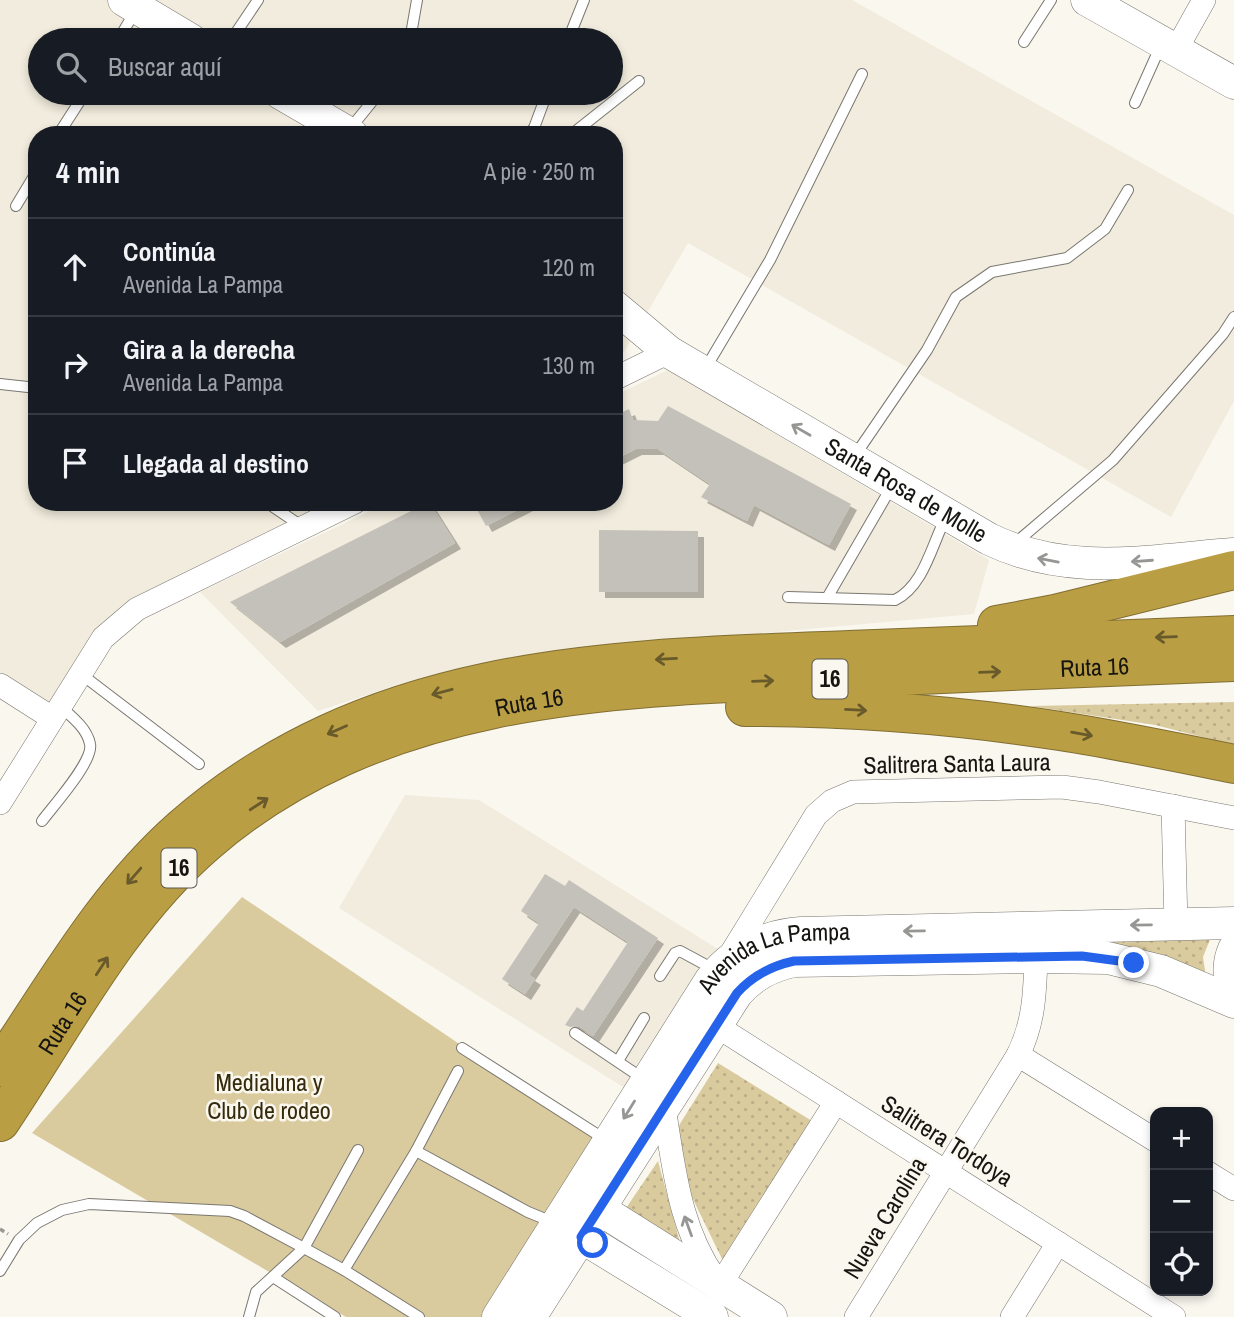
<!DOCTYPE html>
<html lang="es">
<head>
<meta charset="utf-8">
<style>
	body { margin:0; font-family:"Archivo Narrow",sans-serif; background:#20242c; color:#f1f3f6 }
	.controls { position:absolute; right:21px; bottom:21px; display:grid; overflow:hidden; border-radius:14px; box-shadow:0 4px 10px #0003 }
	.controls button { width:63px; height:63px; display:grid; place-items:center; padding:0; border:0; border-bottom:2px solid #363941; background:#171b24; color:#f1f3f6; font:35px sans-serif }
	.stop { position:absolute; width:21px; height:21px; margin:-16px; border:5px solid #2563eb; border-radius:50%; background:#fff }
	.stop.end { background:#2563eb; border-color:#fff; box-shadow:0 2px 7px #0008 }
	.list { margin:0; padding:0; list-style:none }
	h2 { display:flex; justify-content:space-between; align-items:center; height:91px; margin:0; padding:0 28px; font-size:30px }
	h2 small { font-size:23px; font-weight:400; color:#9ea1a6 }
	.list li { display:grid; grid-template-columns:46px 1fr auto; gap:21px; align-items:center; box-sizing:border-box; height:98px; padding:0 28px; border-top:2px solid #363941 }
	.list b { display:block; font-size:26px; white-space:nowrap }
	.list p { margin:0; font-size:23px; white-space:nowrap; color:#9ea1a6 }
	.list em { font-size:23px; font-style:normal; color:#9ea1a6 }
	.icon { flex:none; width:38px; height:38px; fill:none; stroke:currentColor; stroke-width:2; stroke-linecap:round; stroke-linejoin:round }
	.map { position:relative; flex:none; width:1234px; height:1317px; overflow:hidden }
	.search { position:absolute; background:#171b24; box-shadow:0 4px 10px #0003; left:28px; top:28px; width:595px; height:77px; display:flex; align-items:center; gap:18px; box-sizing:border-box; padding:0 24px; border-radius:38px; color:#9ea1a6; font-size:26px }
	.panel { position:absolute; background:#171b24; box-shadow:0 4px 10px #0003; left:28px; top:126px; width:595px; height:385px; border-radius:28px }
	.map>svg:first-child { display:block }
	.built { fill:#f1ecdd; fill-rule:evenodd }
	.grass { fill:url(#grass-dots) }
	.park { fill:#dacb9e }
	.building { fill:#c4c1ba; filter:url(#shadow) }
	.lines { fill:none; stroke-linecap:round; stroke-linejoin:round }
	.lane-casing { stroke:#7a7770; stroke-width:12 }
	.street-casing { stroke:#7a7770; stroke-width:24 }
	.secondary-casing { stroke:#7a7770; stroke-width:33 }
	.highway-casing { stroke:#816e32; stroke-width:40 }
	.path { stroke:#9b9993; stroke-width:3.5; stroke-dasharray:5 3.5; stroke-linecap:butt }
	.lane { stroke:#fff; stroke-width:10 }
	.street { stroke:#fff; stroke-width:23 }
	.secondary { stroke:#fff; stroke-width:32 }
	.highway { stroke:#ba9e43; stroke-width:38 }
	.oneway { stroke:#969694 }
	.oneway2 { stroke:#685a2a }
	.route { stroke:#2563eb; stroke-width:9 }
	.labels { text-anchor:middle; stroke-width:5; stroke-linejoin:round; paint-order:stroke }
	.shield { fill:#faf7ef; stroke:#5a5954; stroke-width:2 }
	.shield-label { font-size:23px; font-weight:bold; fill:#161512 }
	.street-label { font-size:24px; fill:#161512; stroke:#faf7ef }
	.park-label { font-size:24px; fill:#352b0c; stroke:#faf7ef }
</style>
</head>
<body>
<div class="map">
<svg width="1234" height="1317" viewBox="0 0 1234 1317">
	<defs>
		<pattern id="grass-dots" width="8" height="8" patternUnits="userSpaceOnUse" patternTransform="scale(1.75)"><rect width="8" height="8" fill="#dacb9e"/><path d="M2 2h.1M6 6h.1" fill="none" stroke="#baad87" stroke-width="1.8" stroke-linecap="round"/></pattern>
		<filter id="shadow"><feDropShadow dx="6" dy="6" stdDeviation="0" flood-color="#0004"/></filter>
	</defs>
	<rect width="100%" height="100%" fill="#faf7ef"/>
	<g class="built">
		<path d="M 0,0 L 852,0 L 1234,215 L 1234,401 L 1171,517 L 688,243 L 614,369 L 614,135 L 37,135 L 37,502 L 352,502 L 116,622 L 84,653 L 45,708 L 0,679 ZM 40,40 L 611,40 L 611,93 L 40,93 Z"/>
		<path d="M 668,370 L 989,560 L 974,614 L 558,652 L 400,684 L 318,711 L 200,592 L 389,502 L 614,502 L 614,396 Z"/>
		<path d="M 405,795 L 479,800 L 721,951 L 631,1092 L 339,908 Z"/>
	</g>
	<g class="grass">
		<path d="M 1234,702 L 1234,745 L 1155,725 L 1030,706 Z"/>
		<path d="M 1211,937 L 1203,957 L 1206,977 L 1131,949 L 771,946 Z"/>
		<path d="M 718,1063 L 812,1121 L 724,1263 L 690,1193 L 678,1127 Z"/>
		<path d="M 658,1161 L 682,1250 L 624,1211 Z"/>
	</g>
	<path class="park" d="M 242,897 L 597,1137 L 493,1317 L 346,1317 L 32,1133 Z"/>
	<g class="building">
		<path d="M 668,406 L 851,504 L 829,545 L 754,505 L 747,521 L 701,497 L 710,484 L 658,449 L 636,449 L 614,460 L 614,416 L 629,409 L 633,420 L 658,421 Z"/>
		<path d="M 429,502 L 455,543 L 280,642 L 230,602 Z"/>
		<path d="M 473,502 L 533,502 L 486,526 Z"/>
		<path d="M 599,530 L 698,531 L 698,592 L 599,592 Z"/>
		<path d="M 545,874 L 565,886 L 569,880 L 658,938 L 593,1036 L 579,1026 L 570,1027 L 565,1025 L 577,1007 L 583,1011 L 628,942 L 574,907 L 529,975 L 535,979 L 525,994 L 502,979 L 539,923 L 521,911 Z"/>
	</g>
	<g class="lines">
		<defs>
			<g id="lane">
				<path d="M 118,40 L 136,10"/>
				<path d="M 231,40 L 258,0"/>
				<path d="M 410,40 L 417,0"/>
				<path d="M 568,40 L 584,0"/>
				<path d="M 1024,42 L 1051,0"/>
				<path d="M 1135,103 L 1161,45"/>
				<path d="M 349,130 L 379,93"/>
				<path d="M 58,135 L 85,93"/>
				<path d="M 528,135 L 534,128 L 547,93"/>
				<path d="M 571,135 L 639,81"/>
				<path d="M 16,206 L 37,171"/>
				<path d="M 704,371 L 770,260 L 862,74"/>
				<path d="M 0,384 L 37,388"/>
				<path d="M 854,457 L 927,350 L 956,297 L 992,272 L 1067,258 L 1105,229 L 1128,190"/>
				<path d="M 266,502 L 303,527"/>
				<path d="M 1013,545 L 1113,460 L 1223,334 L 1234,317"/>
				<path d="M 788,597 L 895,600 C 924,586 932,544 946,517"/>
				<path d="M 827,598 L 892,486"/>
				<path d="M 81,674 L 199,764"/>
				<path d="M 42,821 C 53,806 94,761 90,744 C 87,728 71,716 60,706"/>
				<path d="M 660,976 L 675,953 L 680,951 L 717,971"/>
				<path d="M 575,1033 L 645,1080"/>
				<path d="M 462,1048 L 606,1140"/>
				<path d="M 618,1061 L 644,1018"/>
				<path d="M 358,1150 L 304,1248 L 344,1270 L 419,1317"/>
				<path d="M 416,1151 L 528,1212 L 555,1223"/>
				<path d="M 344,1270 L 416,1151 L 458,1071"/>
				<path d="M 0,1271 L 19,1240 L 37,1223 L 62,1210 L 89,1204 L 230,1211 L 244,1216 L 304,1248 L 256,1292 L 249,1317"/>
				<path d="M 273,1277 L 335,1317"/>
			</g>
			<g id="street">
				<path d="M 1176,50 L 1204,0"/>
				<path d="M 614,379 L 669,352"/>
				<path d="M 0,685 L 52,718"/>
				<path d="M 0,803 L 103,638 L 137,609 L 355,502"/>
				<path d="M 1173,806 L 1176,925"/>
				<path d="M 729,957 L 816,815 L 832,801 L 853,792 L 1062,787 L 1099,792 L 1234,818"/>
				<path d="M 704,1018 L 1174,1317"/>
				<path d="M 1018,1055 L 1155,1140"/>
				<path d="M 664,1107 C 674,1170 680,1234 720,1285 L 836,1102"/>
				<path d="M 1208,1173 L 1234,1189"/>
				<path d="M 856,1317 L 1018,1055 C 1034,1023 1035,992 1036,957"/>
				<path d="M 1012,1317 L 1058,1243"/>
			</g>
			<g id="secondary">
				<path d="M 124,0 L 191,40"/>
				<path d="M 1087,0 L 1234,83"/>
				<path d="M 280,93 L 352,135"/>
				<path id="s1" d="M 614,306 L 669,352 L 989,539 C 1070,578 1148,560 1234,554"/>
				<path d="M 1234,949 C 1228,963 1228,977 1234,991"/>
				<path d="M 582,1198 L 771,1317"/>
				<path d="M 565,1227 L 712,1317"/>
				<path id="s2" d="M 498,1317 L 710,981 C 733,951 762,936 801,933 L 1234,923"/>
				<path d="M 530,1317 L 737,993 C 753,975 771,966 794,961 L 1036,957 L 1108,958 L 1161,971 L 1234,1002"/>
			</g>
			<g id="highway">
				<path d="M 997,625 L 1055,614 L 1234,570"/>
				<path d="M 745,707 C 850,707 956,715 1060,731 C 1118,740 1176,752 1234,764"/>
				<path d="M 0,1067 C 56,984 106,895 182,828 C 372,662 610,659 849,650 C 978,645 1106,640 1234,635"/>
				<path id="s3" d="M 0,1122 C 64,1027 118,919 206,843 C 387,687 626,687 851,678 C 979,672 1106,667 1234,662"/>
			</g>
		</defs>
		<use href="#lane" class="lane-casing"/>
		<use href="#street" class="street-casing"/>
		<use href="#secondary" class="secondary-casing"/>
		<use href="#highway" class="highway-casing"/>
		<path class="path" d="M 0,1229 L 8,1234"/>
		<use href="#lane" class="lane"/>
		<use href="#street" class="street"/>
		<use href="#secondary" class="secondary"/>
		<use href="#highway" class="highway"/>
	</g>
	<defs><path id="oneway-shaft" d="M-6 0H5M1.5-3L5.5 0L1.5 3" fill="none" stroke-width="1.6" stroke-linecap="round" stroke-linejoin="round" transform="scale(1.75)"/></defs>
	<g class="oneway">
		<use href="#oneway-shaft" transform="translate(801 430) rotate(-150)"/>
		<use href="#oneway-shaft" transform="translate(1048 560) rotate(-169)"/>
		<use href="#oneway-shaft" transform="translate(1142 561) rotate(176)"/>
		<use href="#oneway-shaft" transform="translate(1141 925) rotate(179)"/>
		<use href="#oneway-shaft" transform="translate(914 931) rotate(179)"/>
		<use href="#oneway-shaft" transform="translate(629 1110) rotate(122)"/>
		<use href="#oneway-shaft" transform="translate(688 1226) rotate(-110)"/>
	</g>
	<g class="oneway2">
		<use href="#oneway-shaft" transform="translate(1166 637) rotate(178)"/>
		<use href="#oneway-shaft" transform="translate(666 659) rotate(177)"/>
		<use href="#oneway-shaft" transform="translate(990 672) rotate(-2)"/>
		<use href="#oneway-shaft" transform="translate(763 681) rotate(-2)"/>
		<use href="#oneway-shaft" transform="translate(442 692) rotate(165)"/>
		<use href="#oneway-shaft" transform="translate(856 710) rotate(3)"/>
		<use href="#oneway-shaft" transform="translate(337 730) rotate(156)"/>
		<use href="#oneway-shaft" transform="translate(1082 734) rotate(10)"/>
		<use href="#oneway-shaft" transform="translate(259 804) rotate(-33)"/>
		<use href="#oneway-shaft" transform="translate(134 876) rotate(131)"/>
		<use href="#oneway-shaft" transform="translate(102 966) rotate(-57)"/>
	</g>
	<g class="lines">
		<path class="route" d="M 593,1243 L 581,1237 L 599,1209 L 737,993 C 753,975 771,966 794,961 L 1082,956 L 1134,963"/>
	</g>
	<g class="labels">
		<g class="shield">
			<rect x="812.5" y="659.5" width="35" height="39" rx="5"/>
			<rect x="161.5" y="848.5" width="35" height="39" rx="5"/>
		</g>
		<g class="shield-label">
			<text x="830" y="687">16</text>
			<text x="179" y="876">16</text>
		</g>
		<g class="street-label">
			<text dy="8" stroke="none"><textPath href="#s1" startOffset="346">Santa Rosa de Molle</textPath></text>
			<text dy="8" stroke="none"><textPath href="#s3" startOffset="1272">Ruta 16</textPath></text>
			<text dy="8" stroke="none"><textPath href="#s3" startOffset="705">Ruta 16</textPath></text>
			<text transform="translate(957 764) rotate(-1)" y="8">Salitrera Santa Laura</text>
			<text dy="8" stroke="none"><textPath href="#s2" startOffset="469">Avenida La Pampa</textPath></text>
			<text dy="8" stroke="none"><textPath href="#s3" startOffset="117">Ruta 16</textPath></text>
			<text transform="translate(947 1141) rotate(32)" y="8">Salitrera Tordoya</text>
			<text transform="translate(885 1218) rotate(-59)" y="8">Nueva Carolina</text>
		</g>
		<g class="park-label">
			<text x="269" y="1091">Medialuna y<tspan x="269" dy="28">Club de rodeo</tspan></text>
		</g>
	</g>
</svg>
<div class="controls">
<button>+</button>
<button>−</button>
<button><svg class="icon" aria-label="locate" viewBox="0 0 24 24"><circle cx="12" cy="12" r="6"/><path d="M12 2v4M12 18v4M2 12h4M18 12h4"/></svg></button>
</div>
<div class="stop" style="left:593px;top:1243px"></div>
<div class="stop end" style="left:1134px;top:963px"></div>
<div class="search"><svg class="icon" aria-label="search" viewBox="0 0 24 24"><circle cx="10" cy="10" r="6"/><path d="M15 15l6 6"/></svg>Buscar aquí</div>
<section class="panel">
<h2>4 min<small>A pie · 250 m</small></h2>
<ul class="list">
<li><svg class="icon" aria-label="ahead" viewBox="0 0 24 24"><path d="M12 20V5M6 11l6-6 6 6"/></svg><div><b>Continúa</b><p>Avenida La Pampa</p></div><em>120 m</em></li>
<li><svg class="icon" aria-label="right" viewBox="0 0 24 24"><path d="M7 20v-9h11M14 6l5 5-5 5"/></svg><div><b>Gira a la derecha</b><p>Avenida La Pampa</p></div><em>130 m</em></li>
<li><svg class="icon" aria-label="arrive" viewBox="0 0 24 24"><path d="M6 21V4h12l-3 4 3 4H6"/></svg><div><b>Llegada al destino</b></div></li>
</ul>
</section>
</div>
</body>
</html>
